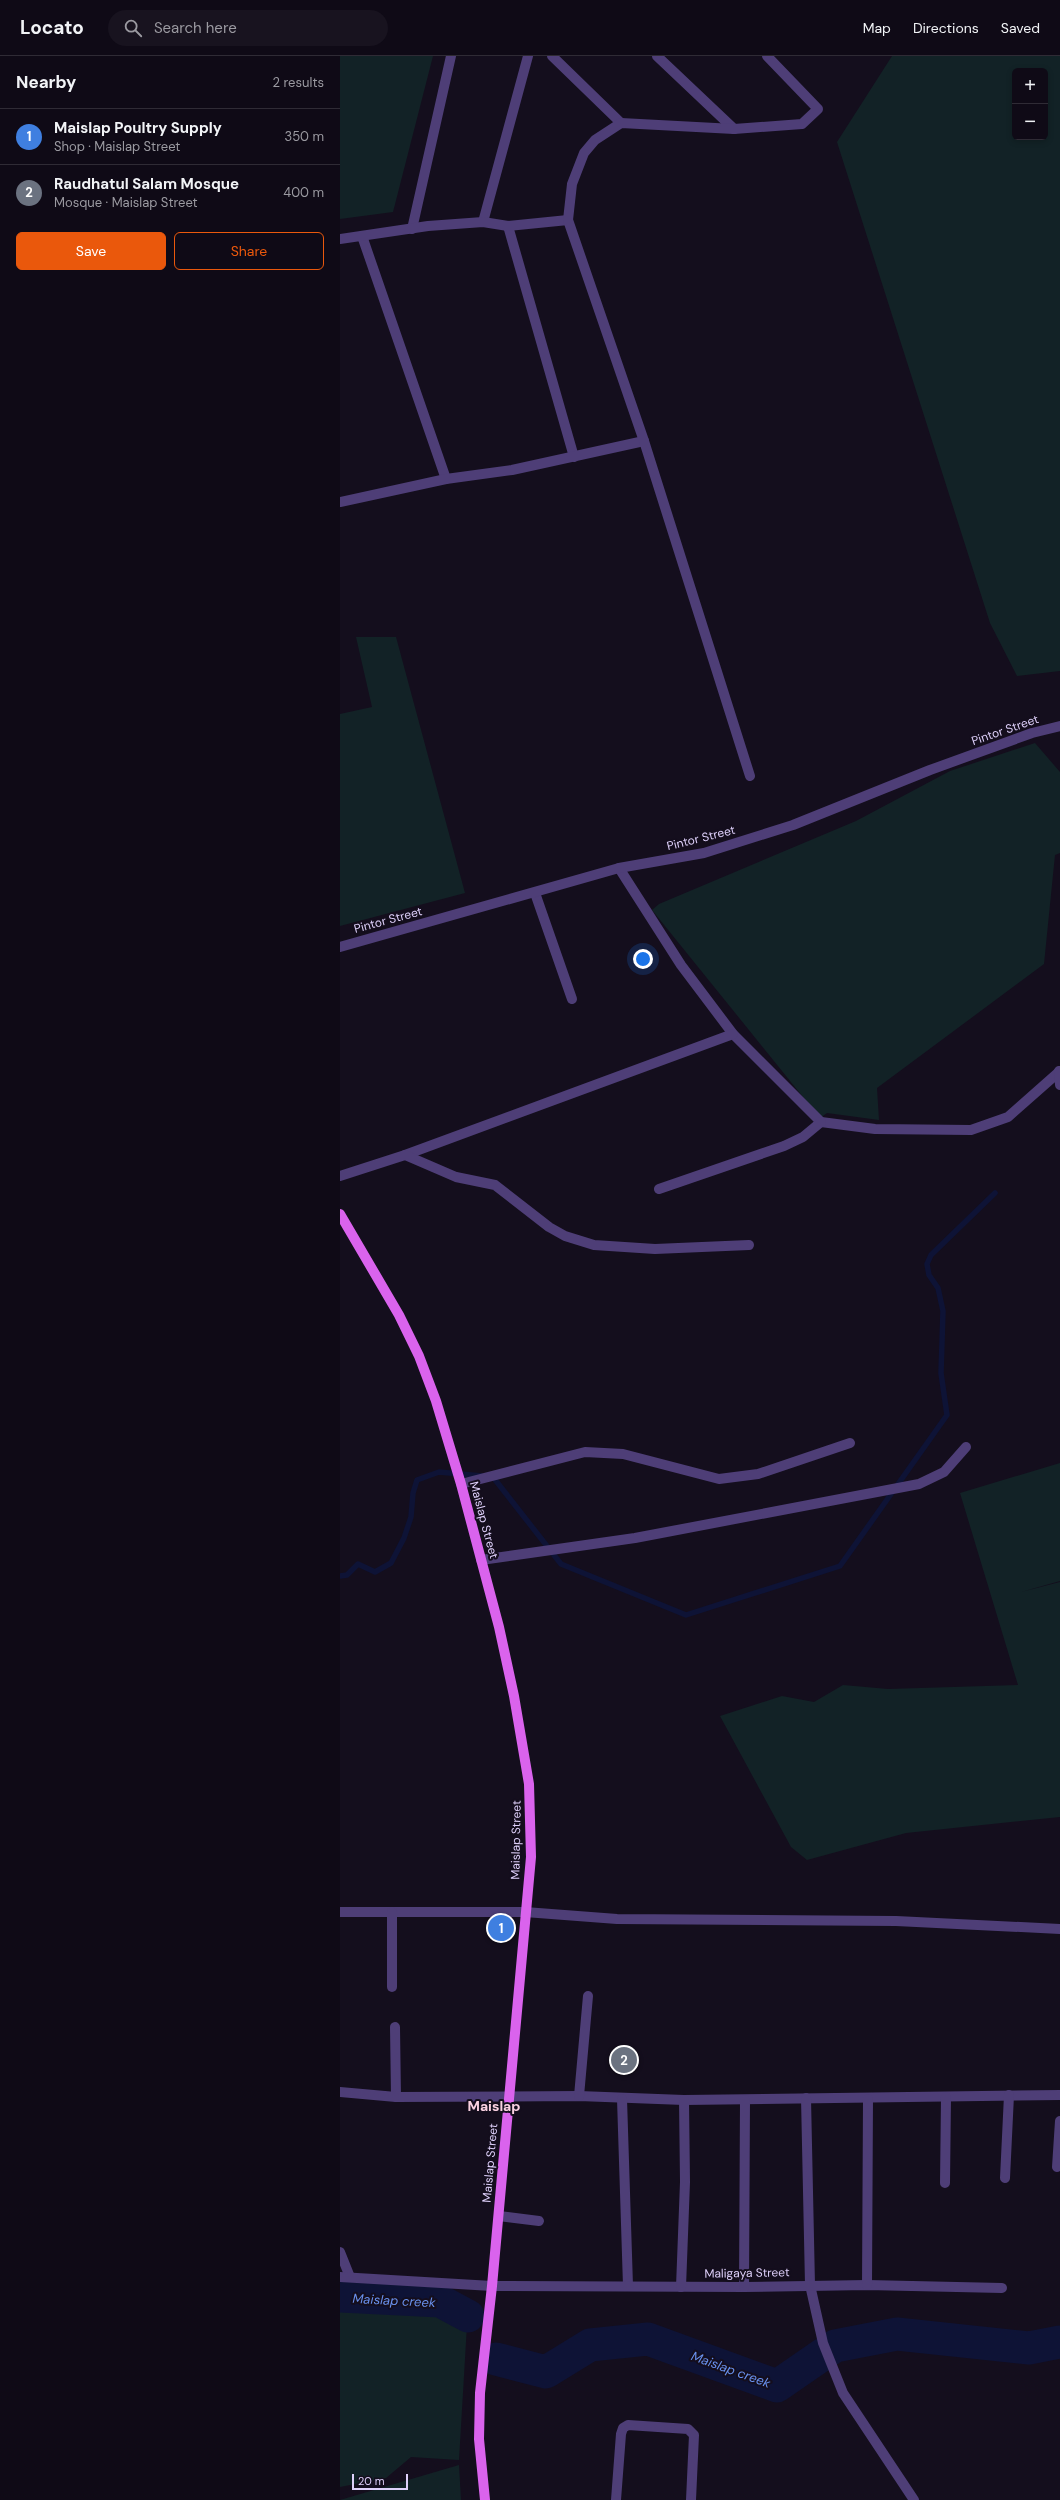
<!DOCTYPE html>
<html lang="en">
<head>
<meta charset="utf-8">
<style>
	body { margin:0; font-family:"DM Sans",sans-serif; background:#18131f; color:#f1f3f6 }
	.controls { position:absolute; right:12px; top:12px; display:grid; overflow:hidden; border-radius:6px; box-shadow:0 2px 6px #0003 }
	.controls button { width:36px; height:36px; display:grid; place-items:center; padding:0; border:0; border-bottom:1px solid #2f2b35; background:#0f0a16; color:#f1f3f6; font:20px sans-serif }
	.scale { position:absolute; left:12px; bottom:10px; width:56px; box-sizing:border-box; padding-left:4px; border:2px solid #ded0fa; border-top:0; font-size:11px; line-height:14px; white-space:nowrap; color:#ded0fa; -webkit-text-stroke:3px #140e1d; paint-order:stroke }
	.you { position:absolute; left:303px; top:903px; width:14px; height:14px; margin:-10px; border:3px solid #fff; border-radius:50%; background:#1a73e8; box-shadow:0 0 0 6px #1a73e833 }
	.badge { display:grid; place-items:center; width:26px; height:26px; border-radius:50%; background:#ea580c; color:#fff; font-size:13px; font-weight:700 }
	.pin { position:absolute; translate:-50% -50%; border:2px solid #fff; box-shadow:0 1px 4px #0006 }
	.list { margin:0; padding:0; list-style:none }
	h2 { display:flex; justify-content:space-between; align-items:center; height:52px; margin:0; padding:0 16px; font-size:17px }
	h2 small { font-size:13px; font-weight:400; color:#9b9aa1 }
	.list li { display:grid; grid-template-columns:26px 1fr auto; gap:12px; align-items:center; box-sizing:border-box; height:56px; padding:0 16px; border-top:1px solid #2f2b35 }
	.list b { display:block; font-size:15px; white-space:nowrap }
	.list p { margin:0; font-size:13px; white-space:nowrap; color:#9b9aa1 }
	.list em { font-size:13px; font-style:normal; color:#9b9aa1 }
	.actions { display:flex; gap:8px; padding:12px 16px }
	.actions a { flex:1; padding:9px 0; border:1px solid #ea580c; border-radius:6px; text-align:center; font-size:14px; color:#ea580c }
	.actions .main { background:#ea580c; color:#fff }
	.icon { flex:none; width:22px; height:22px; fill:none; stroke:currentColor; stroke-width:2; stroke-linecap:round; stroke-linejoin:round }
	.map { position:relative; flex:none; width:720px; height:2444px; overflow:hidden }
	header { display:flex; align-items:center; gap:24px; box-sizing:border-box; height:56px; padding:0 20px; background:#0f0a16; border-bottom:1px solid #2f2b35 }
	header strong { font-size:19px }
	nav { display:flex; gap:22px; margin-inline-start:auto; font-size:14px }
	.search { width:280px; height:36px; background:#18131f; display:flex; align-items:center; gap:10px; box-sizing:border-box; padding:0 14px; border-radius:22px; color:#9b9aa1; font-size:15px }
	main { display:flex }
	aside { flex:1; background:#0f0a16 }
	.map>svg:first-child { display:block }
	.green { fill:#122226; fill-rule:evenodd }
	.lines { fill:none; stroke-linecap:round; stroke-linejoin:round }
	.stream { stroke:#0e1336; stroke-width:5.5 }
	.river { stroke:#0e1336; stroke-width:33 }
	.minor { stroke:#4e3e77; stroke-width:10 }
	.major { stroke:#da63ed; stroke-width:10 }
	.labels { text-anchor:middle; stroke-width:4; stroke-linejoin:round; paint-order:stroke }
	.street-label { font-size:12px; fill:#ded0fa; stroke:#140e1d }
	.water-label { font-size:13px; font-style:italic; fill:#6991ee; stroke:#140e1d }
	.quarter-label { font-size:14px; font-weight:bold; fill:#fad1e1; stroke:#140e1d }
</style>
</head>
<body>
<header>
<strong>Locato</strong>
<div class="search"><svg class="icon" aria-label="search" viewBox="0 0 24 24"><circle cx="10" cy="10" r="6"/><path d="M15 15l6 6"/></svg>Search here</div>
<nav><a>Map</a><a>Directions</a><a>Saved</a></nav>
</header>
<main>
<aside>
<h2>Nearby<small>2 results</small></h2>
<ul class="list">
<li><span class="badge" style="background:#3f7fe0">1</span><div><b>Maislap Poultry Supply</b><p>Shop · Maislap Street</p></div><em>350 m</em></li>
<li><span class="badge" style="background:#6b7280">2</span><div><b>Raudhatul Salam Mosque</b><p>Mosque · Maislap Street</p></div><em>400 m</em></li>
</ul>
<div class="actions"><a class="main">Save</a><a>Share</a></div>
</aside>
<div class="map">
<svg width="720" height="2444" viewBox="0 0 720 2444">
	<rect width="100%" height="100%" fill="#140e1d"/>
	<g class="green">
		<path d="M 0,0 L 93,0 L 53,156 L 0,163 Z"/>
		<path d="M 552,0 L 720,0 L 720,615 L 677,620 L 650,567 L 497,86 ZM 675,15 L 705,15 L 705,81 L 675,81 Z"/>
		<path d="M 16,581 L 56,581 L 125,837 L 0,870 L 0,658 L 32,651 Z"/>
		<path d="M 695,687 L 720,716 L 720,797 L 715,799 L 704,908 L 537,1032 L 539,1064 L 487,1057 L 480,1062 L 312,854 L 319,848 L 516,765 L 610,715 Z"/>
		<path d="M 720,1407 L 720,1525 L 681,1536 L 720,1526 L 720,1761 L 566,1777 L 467,1804 L 451,1791 L 380,1660 L 442,1640 L 474,1646 L 503,1629 L 548,1633 L 678,1629 L 620,1437 Z"/>
		<path d="M 0,2238 L 71,2240 L 127,2269 L 119,2404 L 71,2401 L 46,2422 L 0,2431 Z"/>
		<path d="M 119,2409 L 121,2444 L 0,2444 Z"/>
	</g>
	<g class="lines">
		<g class="stream">
			<path d="M 153,1421 L 221,1508 L 346,1559 L 500,1510 L 607,1359 L 601,1317 L 603,1255 L 598,1232 L 589,1219 L 587,1208 L 591,1199 L 655,1137"/>
			<path d="M 0,1520 L 7,1519 L 18,1508 L 35,1516 L 51,1507 L 64,1482 L 71,1461 L 73,1437 L 77,1424 L 99,1416 L 142,1420"/>
		</g>
		<g class="river">
			<path d="M 0,2240 L 100,2245 L 128,2260"/>
			<path d="M 156,2303 L 206,2316 L 250,2289 L 308,2283 L 437,2330 L 495,2290 L 557,2278 L 689,2292 L 720,2286"/>
		</g>
		<g class="minor">
			<path d="M 212,0 L 281,67"/>
			<path d="M 317,0 L 394,73"/>
			<path d="M 143,166 L 188,0"/>
			<path d="M 168,170 L 234,401"/>
			<path d="M 72,173 L 111,0"/>
			<path d="M 22,180 L 106,423"/>
			<path d="M 0,183 L 88,170 L 143,166 L 168,170 L 228,164"/>
			<path d="M 0,446 L 106,423 L 172,414 L 304,385"/>
			<path d="M 410,720 L 304,385 L 228,164 L 232,128 L 244,97 L 255,84 L 281,67 L 394,73 L 462,68 L 478,53 L 427,0"/>
			<path d="M 279,812 L 341,909 L 393,978 L 481,1066 L 535,1073 L 631,1074 L 668,1061 L 720,1015"/>
			<path d="M 195,837 L 232,943"/>
			<path d="M 0,891 L 279,812 L 364,797 L 453,769 L 590,714 L 692,677 L 720,670"/>
			<path d="M 719,1015 L 720,1029"/>
			<path d="M 65,1099 L 393,978"/>
			<path d="M 0,1120 L 65,1099 L 116,1121 L 155,1129 L 209,1171 L 225,1180 L 254,1189 L 315,1193 L 409,1189"/>
			<path d="M 319,1133 L 444,1090 L 463,1081 L 481,1066"/>
			<path d="M 121,1428 L 245,1396 L 283,1398 L 379,1423 L 418,1418 L 510,1387"/>
			<path d="M 141,1504 L 295,1482 L 579,1428 L 604,1416 L 626,1391"/>
			<path d="M 0,1856 L 185,1856 L 277,1863 L 556,1865 L 720,1873"/>
			<path d="M 52,1856 L 52,1931"/>
			<path d="M 55,1971 L 56,2041"/>
			<path d="M 0,2036 L 56,2041 L 239,2040 L 344,2044 L 720,2039"/>
			<path d="M 239,2040 L 248,1940"/>
			<path d="M 466,2042 L 470,2229 L 483,2287 L 503,2337 L 574,2444"/>
			<path d="M 282,2043 L 288,2230"/>
			<path d="M 717,2111 L 720,2065"/>
			<path d="M 665,2122 L 669,2039"/>
			<path d="M 605,2127 L 606,2041"/>
			<path d="M 159,2160 L 199,2165"/>
			<path d="M 0,2196 L 10,2221"/>
			<path d="M 0,2221 L 152,2230 L 404,2231 L 527,2229 L 662,2232"/>
			<path d="M 527,2229 L 528,2043"/>
			<path d="M 341,2231 L 345,2126 L 344,2044"/>
			<path d="M 404,2231 L 405,2044"/>
			<path d="M 276,2444 L 281,2378 L 283,2372 L 288,2369 L 348,2373 L 354,2379 L 351,2444"/>
		</g>
		<path class="major" d="M 0,1158 L 59,1259 L 79,1300 L 96,1345 L 121,1428 L 159,1571 L 174,1640 L 189,1728 L 191,1801 L 152,2230 L 140,2337 L 139,2383 L 145,2444"/>
	</g>
	<g class="labels">
		<g class="street-label">
			<text transform="translate(665 674) rotate(-19)" y="4">Pintor Street</text>
			<text transform="translate(361 782) rotate(-14)" y="4">Pintor Street</text>
			<text transform="translate(48 864) rotate(-15)" y="4">Pintor Street</text>
			<text transform="translate(144 1464) rotate(75)" y="4">Maislap Street</text>
			<text transform="translate(176 1784) rotate(-89)" y="4">Maislap Street</text>
			<text transform="translate(150 2107) rotate(-85)" y="4">Maislap Street</text>
			<text transform="translate(407 2217) rotate(-1)" y="4">Maligaya Street</text>
		</g>
		<g class="water-label">
			<text transform="translate(54 2244) rotate(3)" y="5">Maislap creek</text>
			<text transform="translate(391 2313) rotate(20)" y="5">Maislap creek</text>
		</g>
		<g class="quarter-label">
			<text x="154" y="2055">Maislap</text>
		</g>
	</g>
</svg>
<div class="controls">
<button>+</button>
<button>−</button>
</div>
<div class="scale">20 m</div>
<div class="you"></div>
<div class="pin badge" style="left:161px;top:1872px;background:#3f7fe0">1</div>
<div class="pin badge" style="left:284px;top:2004px;background:#6b7280">2</div>
</div>
</main>
</body>
</html>
